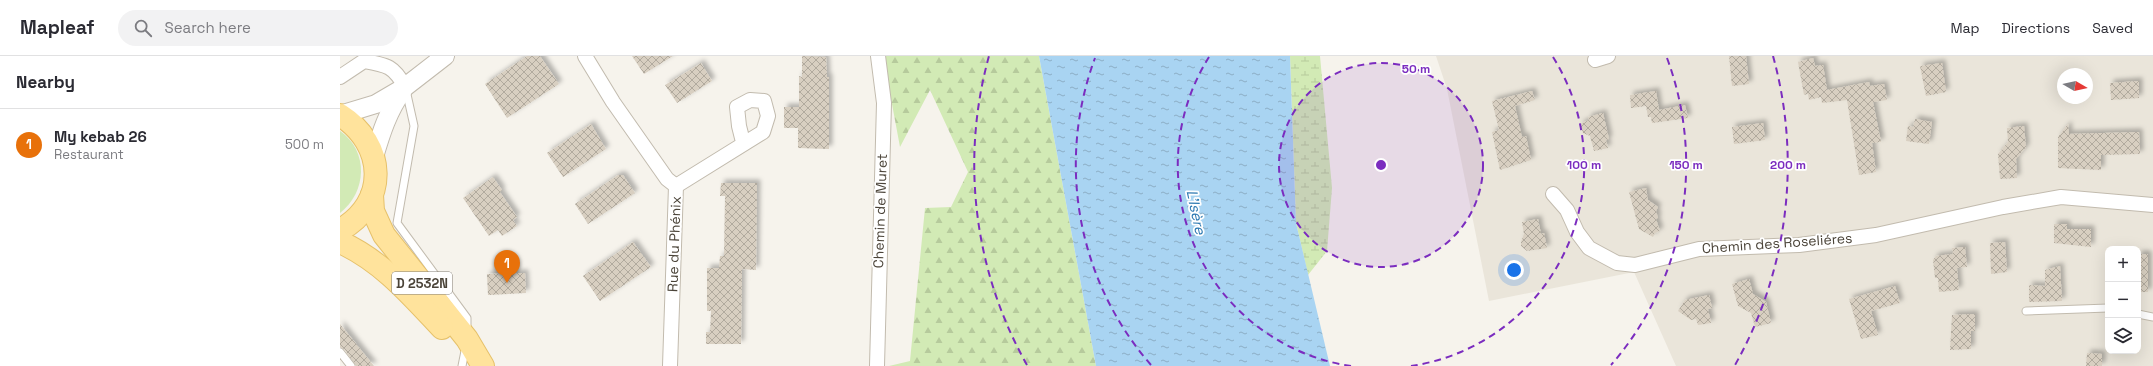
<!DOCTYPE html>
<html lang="en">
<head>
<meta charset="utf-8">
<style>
	body { margin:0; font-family:"Space Grotesk",sans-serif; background:#f2f2f3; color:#2b2b33 }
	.controls { position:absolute; right:12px; bottom:12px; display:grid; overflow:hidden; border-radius:8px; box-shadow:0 4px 16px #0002 }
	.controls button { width:36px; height:36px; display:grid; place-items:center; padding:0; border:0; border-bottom:1px solid #e1e1e2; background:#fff; color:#2b2b33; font:20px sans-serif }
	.compass { position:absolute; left:1717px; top:12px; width:36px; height:36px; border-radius:50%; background:#fff; box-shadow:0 4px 16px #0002; rotate:99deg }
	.you { position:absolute; left:1174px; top:214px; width:14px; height:14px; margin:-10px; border:3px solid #fff; border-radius:50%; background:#1a73e8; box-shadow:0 0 0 6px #1a73e833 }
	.badge { display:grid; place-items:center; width:26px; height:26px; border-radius:50%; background:#ea580c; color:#fff; font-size:13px; font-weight:700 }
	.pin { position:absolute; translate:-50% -33px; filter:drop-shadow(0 1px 2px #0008) }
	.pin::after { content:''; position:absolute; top:21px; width:14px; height:12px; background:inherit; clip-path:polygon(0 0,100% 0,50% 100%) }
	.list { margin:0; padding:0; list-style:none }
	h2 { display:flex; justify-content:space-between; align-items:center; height:52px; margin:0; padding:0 16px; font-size:17px }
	h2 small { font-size:13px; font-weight:400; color:#7c7c81 }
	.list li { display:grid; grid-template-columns:26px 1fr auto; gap:12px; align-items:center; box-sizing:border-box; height:72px; padding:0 16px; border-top:1px solid #e1e1e2 }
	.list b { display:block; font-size:15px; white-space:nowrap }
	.list p { margin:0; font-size:13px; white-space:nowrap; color:#7c7c81 }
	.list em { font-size:13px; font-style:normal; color:#7c7c81 }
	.icon { flex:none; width:22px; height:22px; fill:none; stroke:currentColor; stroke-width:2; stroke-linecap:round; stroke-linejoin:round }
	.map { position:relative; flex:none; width:1813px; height:310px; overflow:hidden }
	header { display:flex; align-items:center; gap:24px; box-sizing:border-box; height:56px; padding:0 20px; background:#fff; border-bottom:1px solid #e1e1e2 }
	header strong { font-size:19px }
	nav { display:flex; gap:22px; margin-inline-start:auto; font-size:14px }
	.search { width:280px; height:36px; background:#f2f2f3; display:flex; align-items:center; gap:10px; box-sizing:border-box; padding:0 14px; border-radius:22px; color:#7c7c81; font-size:15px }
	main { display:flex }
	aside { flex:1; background:#fff }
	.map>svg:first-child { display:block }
	.residential { fill:#eae5da; fill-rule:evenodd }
	.green { fill:#d2eab5 }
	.forest { fill:url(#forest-firs) }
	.wetland { fill:url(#wetland-marsh) }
	.water { fill:url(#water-ripples) }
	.building { fill:url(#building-cross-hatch); filter:url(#shadow) }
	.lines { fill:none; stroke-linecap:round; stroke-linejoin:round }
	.service-casing { stroke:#c2bbae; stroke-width:9 }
	.minor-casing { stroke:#c2bbae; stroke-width:16 }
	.tertiary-casing { stroke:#c2bbae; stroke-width:20 }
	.primary-casing { stroke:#e6c16a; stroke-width:24 }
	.service { stroke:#fff; stroke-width:7 }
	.minor { stroke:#fff; stroke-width:14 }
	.tertiary { stroke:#fff; stroke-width:18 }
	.primary { stroke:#ffe39c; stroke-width:22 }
	.ring { fill:none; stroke:#7b2cbf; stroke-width:2; stroke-dasharray:7 5 }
	.labels { text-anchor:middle; stroke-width:3.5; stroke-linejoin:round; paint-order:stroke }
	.shield { fill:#fff; stroke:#817c74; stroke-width:1 }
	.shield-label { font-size:13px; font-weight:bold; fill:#4b4439 }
	.street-label { font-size:14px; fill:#4b4439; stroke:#fff }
	.water-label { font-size:15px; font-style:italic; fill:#2e7ab2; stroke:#fff }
	.centre { fill:#7b2cbf; stroke:#fff; stroke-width:2 }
	.ring-label { font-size:12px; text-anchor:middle; font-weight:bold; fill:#7b2cbf; stroke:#fff; stroke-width:3.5; stroke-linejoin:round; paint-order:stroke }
</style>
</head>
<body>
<header>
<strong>Mapleaf</strong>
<div class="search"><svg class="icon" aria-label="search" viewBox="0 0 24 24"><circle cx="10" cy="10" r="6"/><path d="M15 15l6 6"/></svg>Search here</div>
<nav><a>Map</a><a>Directions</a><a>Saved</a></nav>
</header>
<main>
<aside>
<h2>Nearby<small></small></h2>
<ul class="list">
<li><span class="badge" style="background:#e8710a">1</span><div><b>My kebab 26</b><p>Restaurant</p></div><em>500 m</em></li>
</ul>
</aside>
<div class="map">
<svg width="1813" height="310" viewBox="0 0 1813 310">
	<defs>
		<pattern id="forest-firs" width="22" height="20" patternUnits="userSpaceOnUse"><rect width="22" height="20" fill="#d2eab5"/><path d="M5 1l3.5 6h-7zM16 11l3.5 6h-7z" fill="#b6ca9c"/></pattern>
		<pattern id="wetland-marsh" width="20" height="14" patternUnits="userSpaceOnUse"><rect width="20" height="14" fill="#d2eab5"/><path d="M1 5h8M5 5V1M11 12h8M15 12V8" fill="none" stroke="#b6ca9c"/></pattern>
		<pattern id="water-ripples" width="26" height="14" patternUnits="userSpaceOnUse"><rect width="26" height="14" fill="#a9d4f2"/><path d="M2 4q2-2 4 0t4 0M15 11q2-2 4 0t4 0" fill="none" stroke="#8caec5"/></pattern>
		<pattern id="building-cross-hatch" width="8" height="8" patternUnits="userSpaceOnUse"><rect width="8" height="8" fill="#d8cfc1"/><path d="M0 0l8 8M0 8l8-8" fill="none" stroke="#b1aa9e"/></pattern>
		<filter id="shadow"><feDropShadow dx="3.5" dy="-3.5" stdDeviation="2" flood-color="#0004"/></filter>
	</defs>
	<rect width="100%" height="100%" fill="#f6f3ec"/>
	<path class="residential" d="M 1096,0 L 1813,0 L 1813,310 L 1336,310 L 1294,216 L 1149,245 L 1107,33 ZM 1723,18 L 1747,18 L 1747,42 L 1723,42 ZM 1768,193 L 1798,193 L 1798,295 L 1768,295 Z"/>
	<path class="green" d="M 0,75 C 29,95 27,136 0,157 Z"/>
	<path class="forest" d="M 543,0 L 699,0 L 756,310 L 549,310 L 570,305 L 585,152 L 611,151 L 628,116 L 590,34 L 560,91 Z"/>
	<path class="wetland" d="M 950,0 L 980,0 L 992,132 L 987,195 L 968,219 L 956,167 Z"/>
	<path class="water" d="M 699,0 L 950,0 L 956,167 L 990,310 L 756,310 Z"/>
	<g class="building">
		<path d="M 187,0 L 200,0 L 219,28 L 167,62 L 145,28 Z"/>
		<path d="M 292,0 L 333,0 L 304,18 Z"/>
		<path d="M 462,0 L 486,1 L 487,21 L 489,21 L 489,93 L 458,92 L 458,72 L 444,72 L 444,51 L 459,51 L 459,20 L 462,21 Z"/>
		<path d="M 1389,0 L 1406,0 L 1409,28 L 1392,30 Z"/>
		<path d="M 1473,2 L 1475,10 L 1483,9 L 1487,34 L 1529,26 L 1530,30 L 1544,28 L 1547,44 L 1533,46 L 1541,86 L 1532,87 L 1536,116 L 1519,119 L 1507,44 L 1482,47 L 1481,41 L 1469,44 L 1468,38 L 1464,39 L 1458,6 Z"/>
		<path d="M 361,7 L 372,25 L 337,47 L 325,29 Z"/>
		<path d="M 1602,7 L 1606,36 L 1586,40 L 1580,10 Z"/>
		<path d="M 1799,25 L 1799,42 L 1771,44 L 1770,27 Z"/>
		<path d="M 1192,35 L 1195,44 L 1175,50 L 1182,81 L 1186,80 L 1191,104 L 1160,114 L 1152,76 L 1159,74 L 1152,45 Z"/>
		<path d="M 1316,35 L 1319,54 L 1345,49 L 1348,62 L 1312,67 L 1311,61 L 1308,61 L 1306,50 L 1291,52 L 1290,39 Z"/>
		<path d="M 1263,57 L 1269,83 L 1266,84 L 1268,92 L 1254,95 L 1250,80 L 1243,77 L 1240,68 L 1249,64 L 1248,61 Z"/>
		<path d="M 1575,63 L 1592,66 L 1589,88 L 1566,85 L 1568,70 L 1573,71 Z"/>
		<path d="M 1423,67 L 1425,84 L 1394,88 L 1392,71 Z"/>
		<path d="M 251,68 L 266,93 L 223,121 L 207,97 Z"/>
		<path d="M 1728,68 L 1729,78 L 1799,76 L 1800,98 L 1761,99 L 1761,114 L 1718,112 L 1718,81 Z"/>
		<path d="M 1684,70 L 1686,91 L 1676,103 L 1677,122 L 1660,123 L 1658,98 L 1668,86 L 1667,72 Z"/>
		<path d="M 278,119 L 283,119 L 295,137 L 248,168 L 235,148 Z"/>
		<path d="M 153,121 L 162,134 L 160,136 L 177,161 L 173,164 L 177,170 L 162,180 L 158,174 L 149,180 L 123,142 Z"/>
		<path d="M 381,127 L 417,127 L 416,214 L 402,213 L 401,288 L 366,288 L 366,276 L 370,276 L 371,255 L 367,255 L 367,212 L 379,212 L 380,200 L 384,200 L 385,140 L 380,140 Z"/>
		<path d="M 1306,132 L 1308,144 L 1318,151 L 1316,155 L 1318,162 L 1316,163 L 1320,175 L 1315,177 L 1313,181 L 1299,173 L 1289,136 Z"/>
		<path d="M 1198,163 L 1201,178 L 1204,177 L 1207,192 L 1187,195 L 1181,190 L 1181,186 L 1184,178 L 1182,166 Z"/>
		<path d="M 1714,168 L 1727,168 L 1727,173 L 1751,173 L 1751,191 L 1714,187 Z"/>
		<path d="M 293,186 L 311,211 L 260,245 L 243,220 Z"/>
		<path d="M 1665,186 L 1667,216 L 1651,218 L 1650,187 Z"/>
		<path d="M 1625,191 L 1627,211 L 1617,212 L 1619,234 L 1599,236 L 1598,222 L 1595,222 L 1593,204 L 1596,200 L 1613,198 L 1612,192 Z"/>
		<rect x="1798" y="198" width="10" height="38"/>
		<path d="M 1720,210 L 1722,245 L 1689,246 L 1689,229 L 1705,230 L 1705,214 Z"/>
		<path d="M 185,217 L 186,237 L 148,239 L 147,218 Z"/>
		<path d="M 1409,223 L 1413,238 L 1426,246 L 1431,267 L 1415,271 L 1411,257 L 1398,250 L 1392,228 Z"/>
		<path d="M 1555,230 L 1560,247 L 1531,255 L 1538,279 L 1521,283 L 1509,243 Z"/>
		<path d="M 1369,239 L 1372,252 L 1368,253 L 1371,267 L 1358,269 L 1356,263 L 1351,264 L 1338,255 L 1345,244 Z"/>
		<path d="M 1635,258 L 1635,275 L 1631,275 L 1631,293 L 1610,294 L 1612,259 Z"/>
		<path d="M 0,268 L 34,310 L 16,310 L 4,293 L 0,291 Z"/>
		<path d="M 1747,297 L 1762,298 L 1762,310 L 1746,310 Z"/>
	</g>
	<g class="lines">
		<defs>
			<g id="service">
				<path d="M 66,34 L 74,70 L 57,167 L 127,262 L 127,273"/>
				<path d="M 1686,255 L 1768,252"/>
				<path d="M 1798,258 L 1813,261"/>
				<path d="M 0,296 L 11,310"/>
				<path d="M 122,310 L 125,295"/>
			</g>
			<g id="minor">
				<path d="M 245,0 L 273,46 L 327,123 L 336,130 L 330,310"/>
				<path d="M 1255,4 L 1268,0"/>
				<path d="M 0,21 L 24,5 C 47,9 54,10 65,31"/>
				<path d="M 336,130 L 423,76 L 428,60 L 424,45 L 410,44 L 397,51 L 399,70 L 403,86"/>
				<path d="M 1213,138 L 1227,154 L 1237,176 L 1249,192 L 1277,207 L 1295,209 L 1359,193 L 1459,189 L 1536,179 L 1663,151 L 1721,141 L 1813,149"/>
				<path d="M 537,310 L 544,47 L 538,0"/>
			</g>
			<g id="tertiary">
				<path d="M 0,59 L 36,48 L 65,31 L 105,0"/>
				<path d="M 34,101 C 41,77 48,55 63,34"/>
			</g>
			<g id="primary">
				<path d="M 0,59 C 46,88 49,147 0,174"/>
				<path d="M 32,139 L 33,155 L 44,179 L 127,283 L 143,310"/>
				<path d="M 0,186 C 42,205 71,239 102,272"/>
			</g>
		</defs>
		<use href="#service" class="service-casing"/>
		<use href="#minor" class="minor-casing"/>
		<use href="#tertiary" class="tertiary-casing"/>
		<use href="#primary" class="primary-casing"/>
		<use href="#service" class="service"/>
		<use href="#minor" class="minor"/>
		<use href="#tertiary" class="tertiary"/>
		<use href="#primary" class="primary"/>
	</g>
	<circle cx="1041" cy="109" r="102" fill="#7b2cbf" fill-opacity=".12"/>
	<g class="ring">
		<circle cx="1041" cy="109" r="102"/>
		<path d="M1011 310A203 203 0 0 1 869 1M1213 1A203 203 0 0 1 1071 310"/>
		<path d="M811 309A305 305 0 0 1 755 2M1327 2A305 305 0 0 1 1271 309"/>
		<path d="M687 309A407 407 0 0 1 649 0M1433 0A407 407 0 0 1 1395 309"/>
	</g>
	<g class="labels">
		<rect class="shield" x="52" y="216" width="60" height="22" rx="3"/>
		<g class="shield-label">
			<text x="82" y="232">D 2532N</text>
		</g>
		<g class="street-label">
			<text transform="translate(540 155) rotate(-88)" y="5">Chemin de Muret</text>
			<text transform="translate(1437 187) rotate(-4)" y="5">Chemin des Roseliéres</text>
			<text transform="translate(334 188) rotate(-88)" y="5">Rue du Phénix</text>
		</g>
		<g class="water-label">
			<text transform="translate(856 156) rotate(78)" y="5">L'Isère</text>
		</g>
	</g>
	<circle cx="1041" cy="109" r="6" class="centre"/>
	<g class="ring-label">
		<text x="1076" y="17">50 m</text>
		<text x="1244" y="113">100 m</text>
		<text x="1346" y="113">150 m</text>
		<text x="1448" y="113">200 m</text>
	</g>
</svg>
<div class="controls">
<button>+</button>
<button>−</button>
<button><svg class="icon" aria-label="layers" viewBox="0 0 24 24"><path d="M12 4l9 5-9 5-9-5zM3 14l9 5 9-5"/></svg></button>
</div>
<svg class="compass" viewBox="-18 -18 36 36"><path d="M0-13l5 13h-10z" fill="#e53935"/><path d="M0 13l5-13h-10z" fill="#7c7c81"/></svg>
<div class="you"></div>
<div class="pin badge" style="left:167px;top:227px;background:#e8710a">1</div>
</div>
</main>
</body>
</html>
